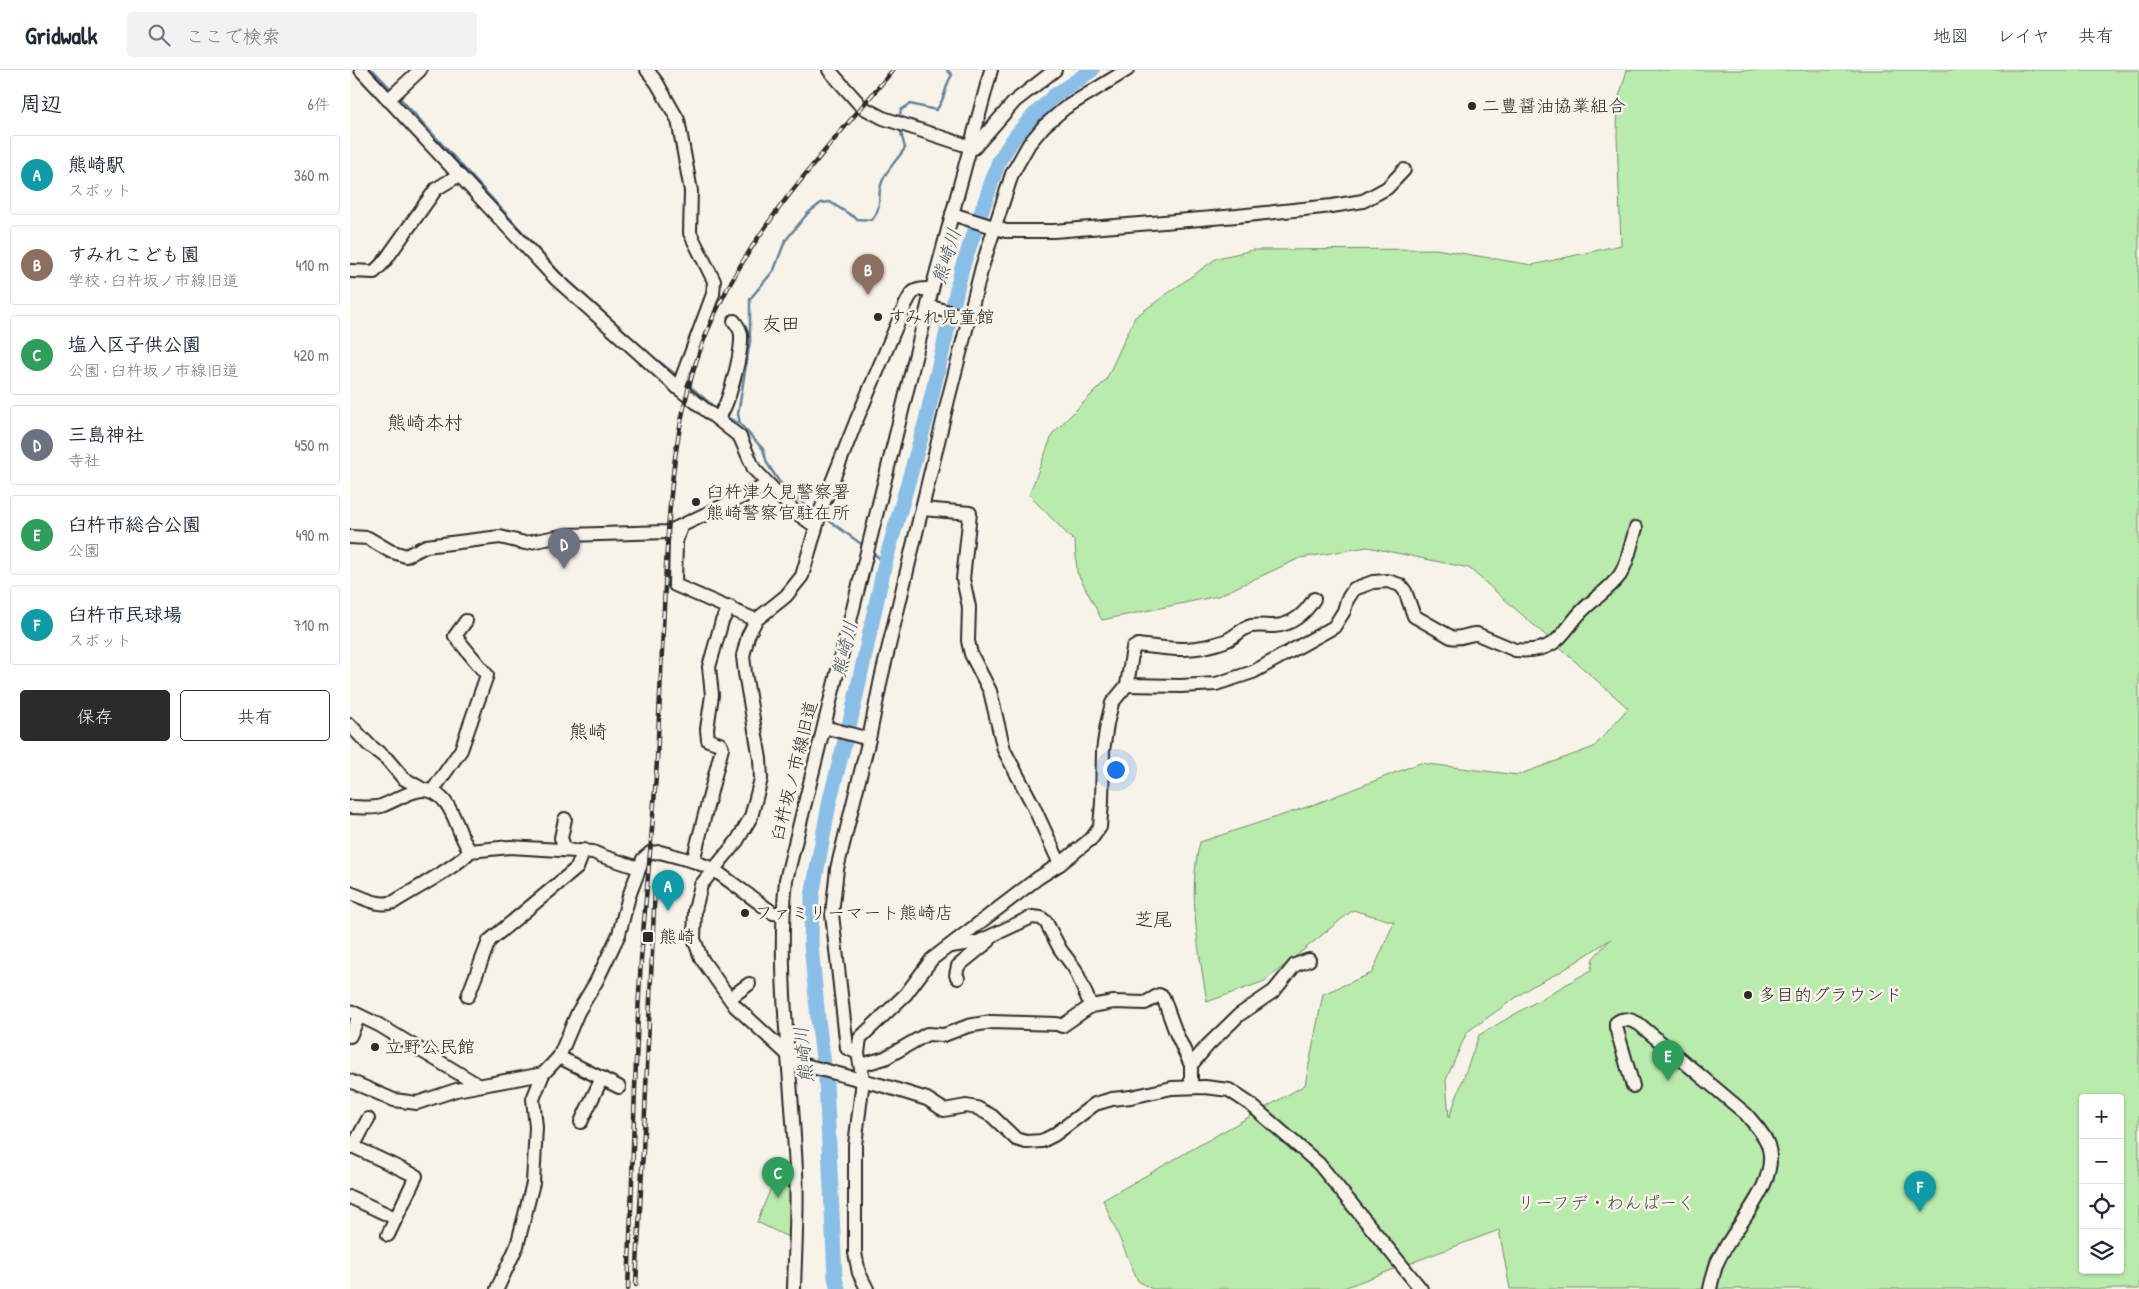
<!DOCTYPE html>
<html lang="ja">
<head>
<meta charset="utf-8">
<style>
	body { margin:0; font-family:"Patrick Hand","Klee One",sans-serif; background:#f2f2f3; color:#1f2937 }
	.controls { position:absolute; right:15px; bottom:15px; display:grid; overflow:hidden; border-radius:5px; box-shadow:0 1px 4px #0004 }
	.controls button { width:45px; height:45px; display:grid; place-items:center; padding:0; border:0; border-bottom:1px solid #e0e1e3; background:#fff; color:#1f2937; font:25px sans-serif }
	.you { position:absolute; left:765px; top:699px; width:18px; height:18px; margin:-12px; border:4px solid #fff; border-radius:50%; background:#1a73e8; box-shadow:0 0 0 8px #1a73e833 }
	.badge { display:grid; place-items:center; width:32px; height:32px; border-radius:50%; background:#2b2b2b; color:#fff; font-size:16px; font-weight:700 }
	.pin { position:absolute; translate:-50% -41px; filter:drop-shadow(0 1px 2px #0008) }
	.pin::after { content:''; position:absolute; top:26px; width:18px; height:15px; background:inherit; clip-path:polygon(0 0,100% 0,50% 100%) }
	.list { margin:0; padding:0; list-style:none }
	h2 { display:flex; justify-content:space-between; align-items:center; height:65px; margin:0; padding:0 20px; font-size:21px }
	h2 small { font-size:16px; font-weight:400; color:#747a83 }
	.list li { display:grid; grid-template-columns:32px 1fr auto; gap:15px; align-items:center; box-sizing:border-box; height:80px; margin:0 10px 10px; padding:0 10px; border:1px solid #e0e1e3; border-radius:5px }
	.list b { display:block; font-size:19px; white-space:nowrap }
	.list p { margin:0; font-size:16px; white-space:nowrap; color:#747a83 }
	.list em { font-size:16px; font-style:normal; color:#747a83 }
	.actions { display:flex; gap:10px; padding:15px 20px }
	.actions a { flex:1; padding:11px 0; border:1px solid #2b2b2b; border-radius:5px; text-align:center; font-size:18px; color:#2b2b2b }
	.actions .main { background:#2b2b2b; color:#fff }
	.icon { flex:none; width:28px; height:28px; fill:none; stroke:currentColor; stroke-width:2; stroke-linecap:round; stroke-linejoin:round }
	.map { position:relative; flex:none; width:1789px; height:1219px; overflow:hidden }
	header { display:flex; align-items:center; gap:30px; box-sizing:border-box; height:70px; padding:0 25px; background:#fff; border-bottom:1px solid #e0e1e3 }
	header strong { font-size:24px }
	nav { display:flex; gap:28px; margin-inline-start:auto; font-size:18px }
	.search { width:350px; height:45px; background:#f2f2f3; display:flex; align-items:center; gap:12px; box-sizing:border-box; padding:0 18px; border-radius:5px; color:#747a83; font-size:19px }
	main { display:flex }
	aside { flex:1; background:#fff }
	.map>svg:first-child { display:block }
	.green { fill:#b9ebac; stroke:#728b6c; fill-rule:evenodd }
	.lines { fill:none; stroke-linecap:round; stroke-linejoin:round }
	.stream { stroke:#63849c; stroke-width:2.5 }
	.river { stroke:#89bfe7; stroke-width:15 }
	.minor-casing { stroke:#2b2b2b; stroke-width:16 }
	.minor { stroke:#f7f3e8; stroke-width:12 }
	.rail-casing { stroke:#2b2b2b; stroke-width:4.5 }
	.rail { stroke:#f7f3e8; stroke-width:2.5; stroke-dasharray:8; stroke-linecap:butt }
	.poi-dot { fill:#2b2b2b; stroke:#f7f3e8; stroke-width:2 }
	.labels { text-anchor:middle; stroke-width:5; stroke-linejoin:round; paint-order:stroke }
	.poi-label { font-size:18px; fill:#2b2b2b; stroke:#f7f3e8; text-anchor:start }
	.street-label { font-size:18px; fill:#2b2b2b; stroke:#f7f3e8 }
	.park-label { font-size:18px; fill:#475145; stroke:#f7f3e8 }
	.water-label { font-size:19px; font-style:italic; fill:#475763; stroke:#f7f3e8 }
	.neighbourhood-label { font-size:19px; fill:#2b2b2b; stroke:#f7f3e8 }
</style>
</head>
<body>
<header>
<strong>Gridwalk</strong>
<div class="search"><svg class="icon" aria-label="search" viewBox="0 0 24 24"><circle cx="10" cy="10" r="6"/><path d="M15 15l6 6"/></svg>ここで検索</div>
<nav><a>地図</a><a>レイヤ</a><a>共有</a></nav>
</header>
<main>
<aside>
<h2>周辺<small>6件</small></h2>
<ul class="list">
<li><span class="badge" style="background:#0f9aa8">A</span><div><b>熊崎駅</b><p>スポット</p></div><em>360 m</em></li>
<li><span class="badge" style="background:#8d6e63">B</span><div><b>すみれこども園</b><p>学校 · 臼杵坂ノ市線旧道</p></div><em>410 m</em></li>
<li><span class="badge" style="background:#2e9e5b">C</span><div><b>塩入区子供公園</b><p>公園 · 臼杵坂ノ市線旧道</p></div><em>420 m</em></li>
<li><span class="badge" style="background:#6b7280">D</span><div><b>三島神社</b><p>寺社</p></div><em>450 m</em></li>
<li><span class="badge" style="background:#2e9e5b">E</span><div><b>臼杵市総合公園</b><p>公園</p></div><em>490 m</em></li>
<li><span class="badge" style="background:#0f9aa8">F</span><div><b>臼杵市民球場</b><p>スポット</p></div><em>710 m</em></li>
</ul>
<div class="actions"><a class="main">保存</a><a>共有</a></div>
</aside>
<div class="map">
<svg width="1789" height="1219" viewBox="0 0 1789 1219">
	<rect width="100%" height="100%" fill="#f7f3e8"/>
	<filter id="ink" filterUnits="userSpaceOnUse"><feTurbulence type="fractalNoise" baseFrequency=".02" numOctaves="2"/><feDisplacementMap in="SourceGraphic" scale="10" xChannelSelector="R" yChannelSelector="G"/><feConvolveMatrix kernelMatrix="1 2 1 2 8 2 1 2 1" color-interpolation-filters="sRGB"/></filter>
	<g filter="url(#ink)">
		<g class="green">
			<path d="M 1277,0 L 1789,0 L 1789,1219 L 1160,1219 L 1149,1160 L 991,1219 L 802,1219 L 788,1211 L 753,1130 L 955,1015 L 973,924 L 1022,903 L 1044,852 L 1003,840 L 915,911 L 857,932 C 849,882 837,822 850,772 L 960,736 L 1070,693 L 1168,705 L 1244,677 L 1278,638 L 1119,498 L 1017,477 L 950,488 L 868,526 L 752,550 L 727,502 L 725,472 L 679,425 L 703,363 L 756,310 L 785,247 L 867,188 L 903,180 L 1086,179 L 1182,195 L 1271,175 L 1267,66 L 1268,30 ZM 1261,869 L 1243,888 L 1241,900 L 1129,965 L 1099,1048 L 1096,1010 L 1117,962 L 1181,917 L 1212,901 ZM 1733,1028 L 1770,1028 L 1770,1200 L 1733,1200 Z"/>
			<path d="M 429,1098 L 439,1103 L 440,1168 L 407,1152 Z"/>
		</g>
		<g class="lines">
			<g class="stream">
				<path d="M 23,0 L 43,21"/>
				<path d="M 49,27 L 210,203 L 302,286 L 329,307"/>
				<path d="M 549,49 L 551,40 L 560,34 L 586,40 C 596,30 594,16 602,5 L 597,0"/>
				<path d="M 335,312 L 369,341"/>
				<path d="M 375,346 L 390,354 L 413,379 L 417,393 L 428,410 L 441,424 L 465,442"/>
				<path d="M 390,354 L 388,344 L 400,271 L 400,229 L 424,200 L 435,171 L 458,143 L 471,133 L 480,132 L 507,149 L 522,150 C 534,135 526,127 532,112 C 537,99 548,89 555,78 L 550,59"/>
				<path d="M 474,447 L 514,476"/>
				<path d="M 521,481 L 535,493"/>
			</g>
			<path class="river" d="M 488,1219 L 485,1208 L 476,1010 L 468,949 L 461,874 L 462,826 L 480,729 L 502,644 L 535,493 L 576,350 L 612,198 L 649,91 L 664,68 L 680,49 L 704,26 L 742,0"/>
			<defs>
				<g id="minor">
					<path d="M 11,0 L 206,209 L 328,318 L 390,367 L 404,399 L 445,442 L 465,456"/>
					<path d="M 297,0 L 307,13 L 328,50 L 341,121 L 340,163 L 364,211 L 363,224 L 328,318"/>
					<path d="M 479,0 L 512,37 L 533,48 L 624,78 L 665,31 L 705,0"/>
					<path d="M 38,30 L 70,0"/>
					<path d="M 602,144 L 656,161 L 704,161 L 887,146 L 982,136 L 1013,131 L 1037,118 L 1054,100"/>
					<path d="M 0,201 L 24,202 L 34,192 L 86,119 L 109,105"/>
					<path d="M 582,219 C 563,218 562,221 554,238 L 507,349 L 472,437 L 452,506 L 436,526 L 406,550 L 398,566 L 393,586 L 395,603 L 410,689 L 411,709 L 401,747 L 387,771 L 351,815 L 345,840 L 344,869 L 351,888 L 385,936 L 447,993 L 538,1017 L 577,1029 L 594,1040 L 616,1036 L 627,1038 L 642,1046 L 666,1069 L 676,1072 L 692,1071 L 704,1065 L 745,1034 L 762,1029 L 781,1027 L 822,1018 L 855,1017 L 879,1020 L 900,1034 L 969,1094 L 1071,1219"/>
					<path d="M 578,236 L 619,248"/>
					<path d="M 368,348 C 379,336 392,282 391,265 C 391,260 387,255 384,251"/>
					<path d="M 572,439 L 620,443 L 613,509 L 619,537 L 618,571 L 621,584 L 640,621 L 654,680 L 682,733 L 710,794"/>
					<path d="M 331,457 L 326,471 L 325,515 L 406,550"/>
					<path d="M 0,467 L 18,468 L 40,481 L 56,486 L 76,476 L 150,467 L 175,473 L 217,465 L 318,462 L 417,415"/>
					<path d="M 777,615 L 831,616 L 866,614 L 903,602 L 984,557 L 994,541 L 997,530 L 1004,519 L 1023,512 L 1038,511 L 1050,515 L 1055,521 L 1064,546 L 1101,567 C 1111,570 1118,563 1127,564 L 1165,580 C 1177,581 1193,580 1203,573 C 1215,565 1221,552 1231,542 C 1243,529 1259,520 1270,505 C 1279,491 1281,473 1286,458"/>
					<path d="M 0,655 L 19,675 L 37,689 L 53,708 L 72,719"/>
					<path d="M 474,657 L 519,669"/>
					<path d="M 83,720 L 111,680 L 137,605 L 105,566 L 116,551"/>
					<path d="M 0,737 C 9,737 22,739 31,736 C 54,728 76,706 96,733 C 107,748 109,766 120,781"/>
					<path d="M 215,749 L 211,768 L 215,779"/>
					<path d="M 343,791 L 372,678 L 370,674 L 358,670 L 357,659 L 362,625 L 359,597 L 372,551 L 380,537"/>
					<path d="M 0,823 C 15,828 28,837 44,832 C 61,821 110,795 120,781 L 160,777 L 243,782 L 252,786 L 289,798"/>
					<path d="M 601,876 L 628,872 L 682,847 L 691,848 L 696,852 L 710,879 L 725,899 L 741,936"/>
					<path d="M 608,908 L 606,905 L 608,896 L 639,871"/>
					<path d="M 118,926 L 139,871 L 227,798 L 234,780"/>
					<path d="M 380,928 L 399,914"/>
					<path d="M 0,941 L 29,955 L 128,1015"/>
					<path d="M 0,966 L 9,946"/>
					<path d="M 508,983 L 497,978 L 482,844 L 487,799 L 519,669 L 531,609 L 598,330 L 632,197 L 662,104 L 679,74 L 694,56 L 715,38 L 777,0"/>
					<path d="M 209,987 L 269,1017"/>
					<path d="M 511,995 L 535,988 L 577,964 L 594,965 L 618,956 L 641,952 L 707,954 L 712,956 L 741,936 L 764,932 L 795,933 L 809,925 L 813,927 L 826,963 L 841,995 L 841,1016"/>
					<path d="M 841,995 L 858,975 L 889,945 L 924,921 L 945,895 L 959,890"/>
					<path d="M 0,1011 L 44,1030 L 67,1033 L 106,1020 L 193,1004"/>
					<path d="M 1283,1016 L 1266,957 L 1266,953 C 1273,947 1282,950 1289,954 L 1396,1044 C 1404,1054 1414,1063 1418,1075 C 1431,1114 1381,1159 1367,1193 C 1364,1201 1362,1210 1360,1219"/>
					<path d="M 231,1052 L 252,1008"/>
					<path d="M 0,1075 L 66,1106 L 38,1165"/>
					<path d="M 3,1077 L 18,1049"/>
					<path d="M 0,1127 L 45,1148"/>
					<path d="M 147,1219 L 167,1176 L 183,1113 L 186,1057 L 183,1029 L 193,1004 L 209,987 L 228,942 L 246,912 L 269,864 L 279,826 L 293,789 L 300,783 L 310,782 L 343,791 L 363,799 L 423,843 L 432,844"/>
					<path d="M 444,1219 C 445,1180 448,1140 446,1101 C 442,1005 426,907 436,810 L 582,219 L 641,0"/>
					<path d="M 517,1219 L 509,1203 L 505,1183 L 505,1075 L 513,1010 L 508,983 L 510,968 L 556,924 L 582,889 L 688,808 L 710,794 L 742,768 L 750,757 L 752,732 L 753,681 L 757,654 L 762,633 L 777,615 L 783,578 L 788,575 C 821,579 842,583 875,571 C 884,568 892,558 901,556 C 908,555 917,556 924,556 C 941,555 955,544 964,529"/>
				</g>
			</defs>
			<use href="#minor" class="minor-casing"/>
			<use href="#minor" class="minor"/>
			<defs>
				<g id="rail">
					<path d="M 286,1215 L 295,1042 L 305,816"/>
					<path d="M 278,1219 C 283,1109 284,999 291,890 C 296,823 303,757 307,690 C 310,632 312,574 315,516 C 319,430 324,343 357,262 C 398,161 474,83 543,0"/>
				</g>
			</defs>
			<use href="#rail" class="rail-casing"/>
			<use href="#rail" class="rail"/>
		</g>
	</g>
	<g class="poi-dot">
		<circle cx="1122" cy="36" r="5"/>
		<circle cx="528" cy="247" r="5"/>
		<circle cx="346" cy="432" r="5"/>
		<circle cx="395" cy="843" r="5"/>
		<rect x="292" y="861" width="12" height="12" rx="2.5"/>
		<circle cx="1398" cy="925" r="5"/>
		<circle cx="25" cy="977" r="5"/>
	</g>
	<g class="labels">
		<g class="poi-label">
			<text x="1132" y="42">二豊醤油協業組合</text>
			<text x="538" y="253">すみれ児童館</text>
			<text x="356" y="428">臼杵津久見警察署<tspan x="356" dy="21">熊崎警察官駐在所</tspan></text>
			<text x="405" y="849">ファミリーマート熊崎店</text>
			<text x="309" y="873">熊崎</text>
			<text x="1408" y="931">多目的グラウンド</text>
			<text x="35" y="983">立野公民館</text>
		</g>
		<g class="street-label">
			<text transform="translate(444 701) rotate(-76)" y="6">臼杵坂ノ市線旧道</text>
		</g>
		<g class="park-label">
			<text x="1256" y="1139">リーフデ・わんぱーく</text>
		</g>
		<g class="water-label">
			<text transform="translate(596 186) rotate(-73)" y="7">熊崎川</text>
			<text transform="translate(494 579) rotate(-77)" y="7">熊崎川</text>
			<text transform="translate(453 985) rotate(-96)" y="7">熊崎川</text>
		</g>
		<g class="neighbourhood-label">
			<text x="431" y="260">友田</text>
			<text x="75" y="359">熊崎本村</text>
			<text x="238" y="668">熊崎</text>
			<text x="803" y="856">芝尾</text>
		</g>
	</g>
</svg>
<div class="controls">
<button>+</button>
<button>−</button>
<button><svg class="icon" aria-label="locate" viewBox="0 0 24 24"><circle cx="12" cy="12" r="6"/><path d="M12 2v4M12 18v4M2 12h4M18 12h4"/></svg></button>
<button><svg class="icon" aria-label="layers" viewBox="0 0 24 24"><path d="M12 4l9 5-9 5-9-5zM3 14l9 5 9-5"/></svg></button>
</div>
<div class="you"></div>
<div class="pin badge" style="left:318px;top:841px;background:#0f9aa8">A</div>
<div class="pin badge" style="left:518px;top:225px;background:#8d6e63">B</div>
<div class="pin badge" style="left:428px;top:1128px;background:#2e9e5b">C</div>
<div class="pin badge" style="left:214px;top:499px;background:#6b7280">D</div>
<div class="pin badge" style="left:1318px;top:1011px;background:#2e9e5b">E</div>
<div class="pin badge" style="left:1570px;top:1142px;background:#0f9aa8">F</div>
</div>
</main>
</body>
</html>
